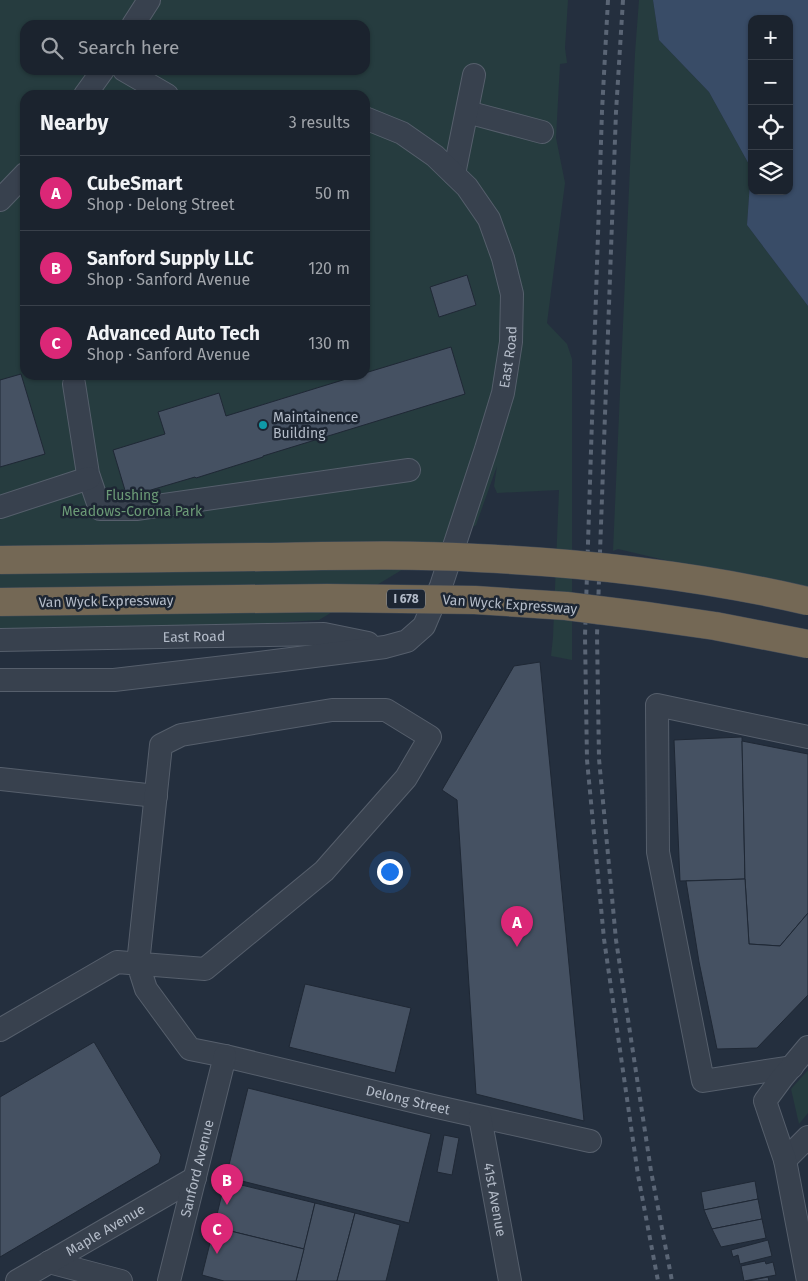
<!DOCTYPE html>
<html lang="en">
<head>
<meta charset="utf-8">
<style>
	body { margin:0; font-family:"Fira Sans",sans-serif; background:#242b36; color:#f1f3f6 }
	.controls { position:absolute; right:15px; top:15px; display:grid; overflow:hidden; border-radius:10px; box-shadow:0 1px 4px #0004 }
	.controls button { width:45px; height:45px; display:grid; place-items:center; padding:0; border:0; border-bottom:1px solid #39404a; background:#1b232e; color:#f1f3f6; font:25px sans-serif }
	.you { position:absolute; left:389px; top:871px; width:18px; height:18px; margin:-12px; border:4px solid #fff; border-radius:50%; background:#1a73e8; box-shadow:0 0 0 8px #1a73e833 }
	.badge { display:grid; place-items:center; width:32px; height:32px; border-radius:50%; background:#db2777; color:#fff; font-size:16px; font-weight:700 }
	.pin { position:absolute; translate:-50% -41px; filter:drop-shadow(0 1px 2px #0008) }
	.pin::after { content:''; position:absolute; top:26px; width:18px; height:15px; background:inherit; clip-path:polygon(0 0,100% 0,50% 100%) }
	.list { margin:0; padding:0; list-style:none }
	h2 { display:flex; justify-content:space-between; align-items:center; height:65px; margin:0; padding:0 20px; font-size:21px }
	h2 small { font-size:16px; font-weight:400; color:#a0a4aa }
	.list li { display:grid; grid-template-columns:32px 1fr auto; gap:15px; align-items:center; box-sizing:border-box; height:75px; padding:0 20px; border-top:1px solid #39404a }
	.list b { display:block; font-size:19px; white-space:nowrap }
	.list p { margin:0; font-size:16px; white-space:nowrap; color:#a0a4aa }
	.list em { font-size:16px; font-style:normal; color:#a0a4aa }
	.icon { flex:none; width:28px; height:28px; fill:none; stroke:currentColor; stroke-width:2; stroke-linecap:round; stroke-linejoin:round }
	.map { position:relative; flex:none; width:808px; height:1281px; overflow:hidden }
	.search { position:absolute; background:#1b232e; box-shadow:0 1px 4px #0004; left:20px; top:20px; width:350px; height:55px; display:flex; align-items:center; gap:12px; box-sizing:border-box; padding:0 18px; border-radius:15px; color:#a0a4aa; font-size:19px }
	.panel { position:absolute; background:#1b232e; box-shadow:0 1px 4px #0004; left:20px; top:90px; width:350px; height:290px; border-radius:15px }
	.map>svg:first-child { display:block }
	.green { fill:#263c3f; fill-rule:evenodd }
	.water { fill:#394c67; fill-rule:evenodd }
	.building { fill:#455162; stroke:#1f2835 }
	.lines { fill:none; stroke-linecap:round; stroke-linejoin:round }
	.minor-casing { stroke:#565f6c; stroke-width:24 }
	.minor { stroke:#38414e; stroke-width:22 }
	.rail { stroke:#5a6575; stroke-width:4; stroke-dasharray:5 5; stroke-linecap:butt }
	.highway-bridge-casing { stroke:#434c59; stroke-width:29; stroke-linecap:butt }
	.highway-bridge { stroke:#746855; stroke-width:28 }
	.culture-dot { fill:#0f9aa8; stroke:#1d2633; stroke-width:2 }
	.labels { text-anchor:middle; stroke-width:5; stroke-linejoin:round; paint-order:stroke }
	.shield { fill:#1d2633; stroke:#878f9c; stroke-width:1 }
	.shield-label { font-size:12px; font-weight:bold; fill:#b4bcc9 }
	.street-label { font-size:14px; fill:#b4bcc9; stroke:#1d2633 }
	.poi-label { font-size:14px; fill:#b4bcc9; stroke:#1d2633; text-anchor:start }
	.park-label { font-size:14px; fill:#6b9a76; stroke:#1d2633 }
</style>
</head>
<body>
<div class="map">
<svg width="808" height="1281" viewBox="0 0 808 1281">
	<rect width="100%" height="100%" fill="#242f3e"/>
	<g class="green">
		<path d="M 0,0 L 568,0 L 565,48 L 567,63 L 560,64 L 556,138 L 565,183 L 547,323 L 567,344 L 572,359 L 572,660 L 551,656 L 553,637 L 559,490 L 497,493 L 494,486 L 497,466 L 476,525 L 319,620 L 138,631 L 0,631 ZM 25,25 L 365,25 L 365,70 L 25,70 ZM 25,95 L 365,95 L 365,375 L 25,375 Z"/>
		<path d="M 639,0 L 653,0 L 659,40 L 709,92 L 751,168 L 747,225 L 808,306 L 808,594 L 618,549 L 613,551 L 635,53 Z"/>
		<path d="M 808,1070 L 808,1113 L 799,1124 L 791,1089 Z"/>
	</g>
	<path class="water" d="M 653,0 L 808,0 L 808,306 L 747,225 L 751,168 L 709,92 L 659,40 ZM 752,19 L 789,19 L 789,191 L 752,191 Z"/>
	<g class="building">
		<path d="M 467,275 L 476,305 L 439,317 L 430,287 Z"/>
		<path d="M 451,347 L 465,394 L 263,456 L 263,457 L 196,478 L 195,477 L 127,497 L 113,450 L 165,434 L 158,412 L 219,393 L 226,416 L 359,375 L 365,375 L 365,373 Z"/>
		<path d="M 21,374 L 45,454 L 0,467 L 0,380 Z"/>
		<path d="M 540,662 L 584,1121 L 476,1094 L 457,800 L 442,790 L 514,666 Z"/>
		<path d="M 742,737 L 745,879 L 680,881 L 674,740 Z"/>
		<path d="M 742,741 L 808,754 L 808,913 L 780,946 L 749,944 L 745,879 Z"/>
		<path d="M 745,879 L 749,944 L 780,946 L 808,913 L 808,995 L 757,1048 L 717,1049 L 699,962 L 686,881 Z"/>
		<path d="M 305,984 L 411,1008 L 395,1073 L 289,1047 Z"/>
		<path d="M 94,1042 L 161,1155 L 159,1163 L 0,1257 L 0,1097 Z"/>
		<path d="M 248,1088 L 431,1134 L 409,1223 L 226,1177 Z"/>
		<path d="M 444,1135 L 459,1138 L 452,1175 L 437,1172 Z"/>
		<path d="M 225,1181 L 315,1203 L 304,1249 L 214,1227 Z"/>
		<path d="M 755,1181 L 758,1199 L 704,1210 L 701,1192 Z"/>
		<path d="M 758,1199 L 762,1219 L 712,1229 L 704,1210 Z"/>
		<path d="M 315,1203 L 355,1213 L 337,1281 L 296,1281 Z"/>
		<path d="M 355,1213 L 400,1225 L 386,1281 L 337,1281 Z"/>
		<path d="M 762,1219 L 766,1238 L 721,1247 L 712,1229 Z"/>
		<path d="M 214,1227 L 304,1249 L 296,1281 L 224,1281 L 202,1275 Z"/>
		<path d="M 768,1240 L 772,1256 L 740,1264 L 738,1255 L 733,1257 L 731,1250 Z"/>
		<path d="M 765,1261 L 766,1264 L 773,1262 L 776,1275 L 744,1281 L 741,1266 Z"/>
		<path d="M 768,1277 L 769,1281 L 748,1281 Z"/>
	</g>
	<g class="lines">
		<defs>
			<g id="minor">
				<path d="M 133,25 L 149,0"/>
				<path d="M 124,70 L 167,95"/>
				<path d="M 85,95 L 103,70"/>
				<path d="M 467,112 L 542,132"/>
				<path d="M 454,174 L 474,75"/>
				<path d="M 0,200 L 25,174"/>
				<path d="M 74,384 L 88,474 L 100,509 L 136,509 L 409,470"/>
				<path d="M 0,507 L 89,478"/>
				<path id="s1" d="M 0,640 L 324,634 L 368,643"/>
				<path id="s2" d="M 0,680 L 114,680 L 275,661 L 385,647 L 407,641 L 424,626 L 441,586 L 486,449 L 503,393 L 511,342 L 512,294 L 503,258 L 489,219 L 467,187 L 435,156 L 402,133 L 365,118"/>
				<path d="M 0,779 L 156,796"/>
				<path id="s3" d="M 0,1030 L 117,962 L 205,969 L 324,871 L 406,778 L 430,737 L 386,710 L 332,710 L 181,735 L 161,745 L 138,964 L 146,989 L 190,1049 L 225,1056 L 433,1106 L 590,1141"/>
				<path d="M 792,1067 L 703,1081 L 658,852 L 657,705 L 808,737"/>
				<path id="s4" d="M 480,1117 L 510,1281"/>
				<path d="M 785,1160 L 808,1137"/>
				<path d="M 49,1262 L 121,1281"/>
				<path id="s5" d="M 17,1281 L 195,1178"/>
				<path id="s6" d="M 169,1281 L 225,1056"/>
				<path d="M 808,1281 L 785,1160 L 765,1101 L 782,1078 L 808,1047"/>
			</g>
		</defs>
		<use href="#minor" class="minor-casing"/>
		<use href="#minor" class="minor"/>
		<g class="rail">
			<path d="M 608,0 L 602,111 L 585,636 L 587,760 L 604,939 L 638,1175 L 658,1281"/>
			<path d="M 623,0 L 616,112 L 597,635 L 599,759 L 616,940 L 651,1171 L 672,1281"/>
		</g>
		<defs>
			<g id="highway-bridge">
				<path d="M 0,560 C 88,559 177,558 265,557 C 336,556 406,554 477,558 C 588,563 700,576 808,601"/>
				<path d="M 0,602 L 327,598 L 475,600 L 566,606 L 646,616 L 715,626 L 808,644"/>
			</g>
		</defs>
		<use href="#highway-bridge" class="highway-bridge-casing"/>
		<use href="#highway-bridge" class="highway-bridge"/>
	</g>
	<circle class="culture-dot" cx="263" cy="425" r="5"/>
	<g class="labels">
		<rect class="shield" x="387" y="589.5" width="38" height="19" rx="4"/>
		<g class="shield-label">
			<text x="406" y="603">I 678</text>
		</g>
		<g class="street-label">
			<text dy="5" stroke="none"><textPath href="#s2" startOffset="715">East Road</textPath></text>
			<text transform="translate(106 601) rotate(-1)" y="5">Van Wyck Expressway</text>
			<text transform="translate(510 604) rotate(4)" y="5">Van Wyck Expressway</text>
			<text dy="5" stroke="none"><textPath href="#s1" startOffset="194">East Road</textPath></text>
			<text dy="5" stroke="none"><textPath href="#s3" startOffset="1375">Delong Street</textPath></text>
			<text dy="5" stroke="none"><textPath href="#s6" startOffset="116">Sanford Avenue</textPath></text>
			<text dy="5" stroke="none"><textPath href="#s4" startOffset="84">41st Avenue</textPath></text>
			<text dy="5" stroke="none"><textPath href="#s5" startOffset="102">Maple Avenue</textPath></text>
		</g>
		<g class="poi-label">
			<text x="273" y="422">Maintainence<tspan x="273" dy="16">Building</tspan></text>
		</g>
		<g class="park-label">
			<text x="132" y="500">Flushing<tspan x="132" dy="16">Meadows-Corona Park</tspan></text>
		</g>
	</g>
</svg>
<div class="controls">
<button>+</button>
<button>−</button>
<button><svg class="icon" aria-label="locate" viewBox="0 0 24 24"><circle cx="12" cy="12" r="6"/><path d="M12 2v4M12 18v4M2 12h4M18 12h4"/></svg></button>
<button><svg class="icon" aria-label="layers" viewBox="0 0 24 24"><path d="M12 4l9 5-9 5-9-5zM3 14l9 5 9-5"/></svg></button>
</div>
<div class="you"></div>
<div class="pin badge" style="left:517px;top:947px">A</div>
<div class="pin badge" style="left:227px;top:1205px">B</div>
<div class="pin badge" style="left:217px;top:1254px">C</div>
<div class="search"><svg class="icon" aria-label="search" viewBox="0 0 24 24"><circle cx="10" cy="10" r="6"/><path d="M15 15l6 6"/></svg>Search here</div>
<section class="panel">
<h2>Nearby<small>3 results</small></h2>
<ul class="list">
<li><span class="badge">A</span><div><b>CubeSmart</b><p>Shop · Delong Street</p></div><em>50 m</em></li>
<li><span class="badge">B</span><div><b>Sanford Supply LLC</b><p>Shop · Sanford Avenue</p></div><em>120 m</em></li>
<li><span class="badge">C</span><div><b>Advanced Auto Tech</b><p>Shop · Sanford Avenue</p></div><em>130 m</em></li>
</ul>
</section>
</div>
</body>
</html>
